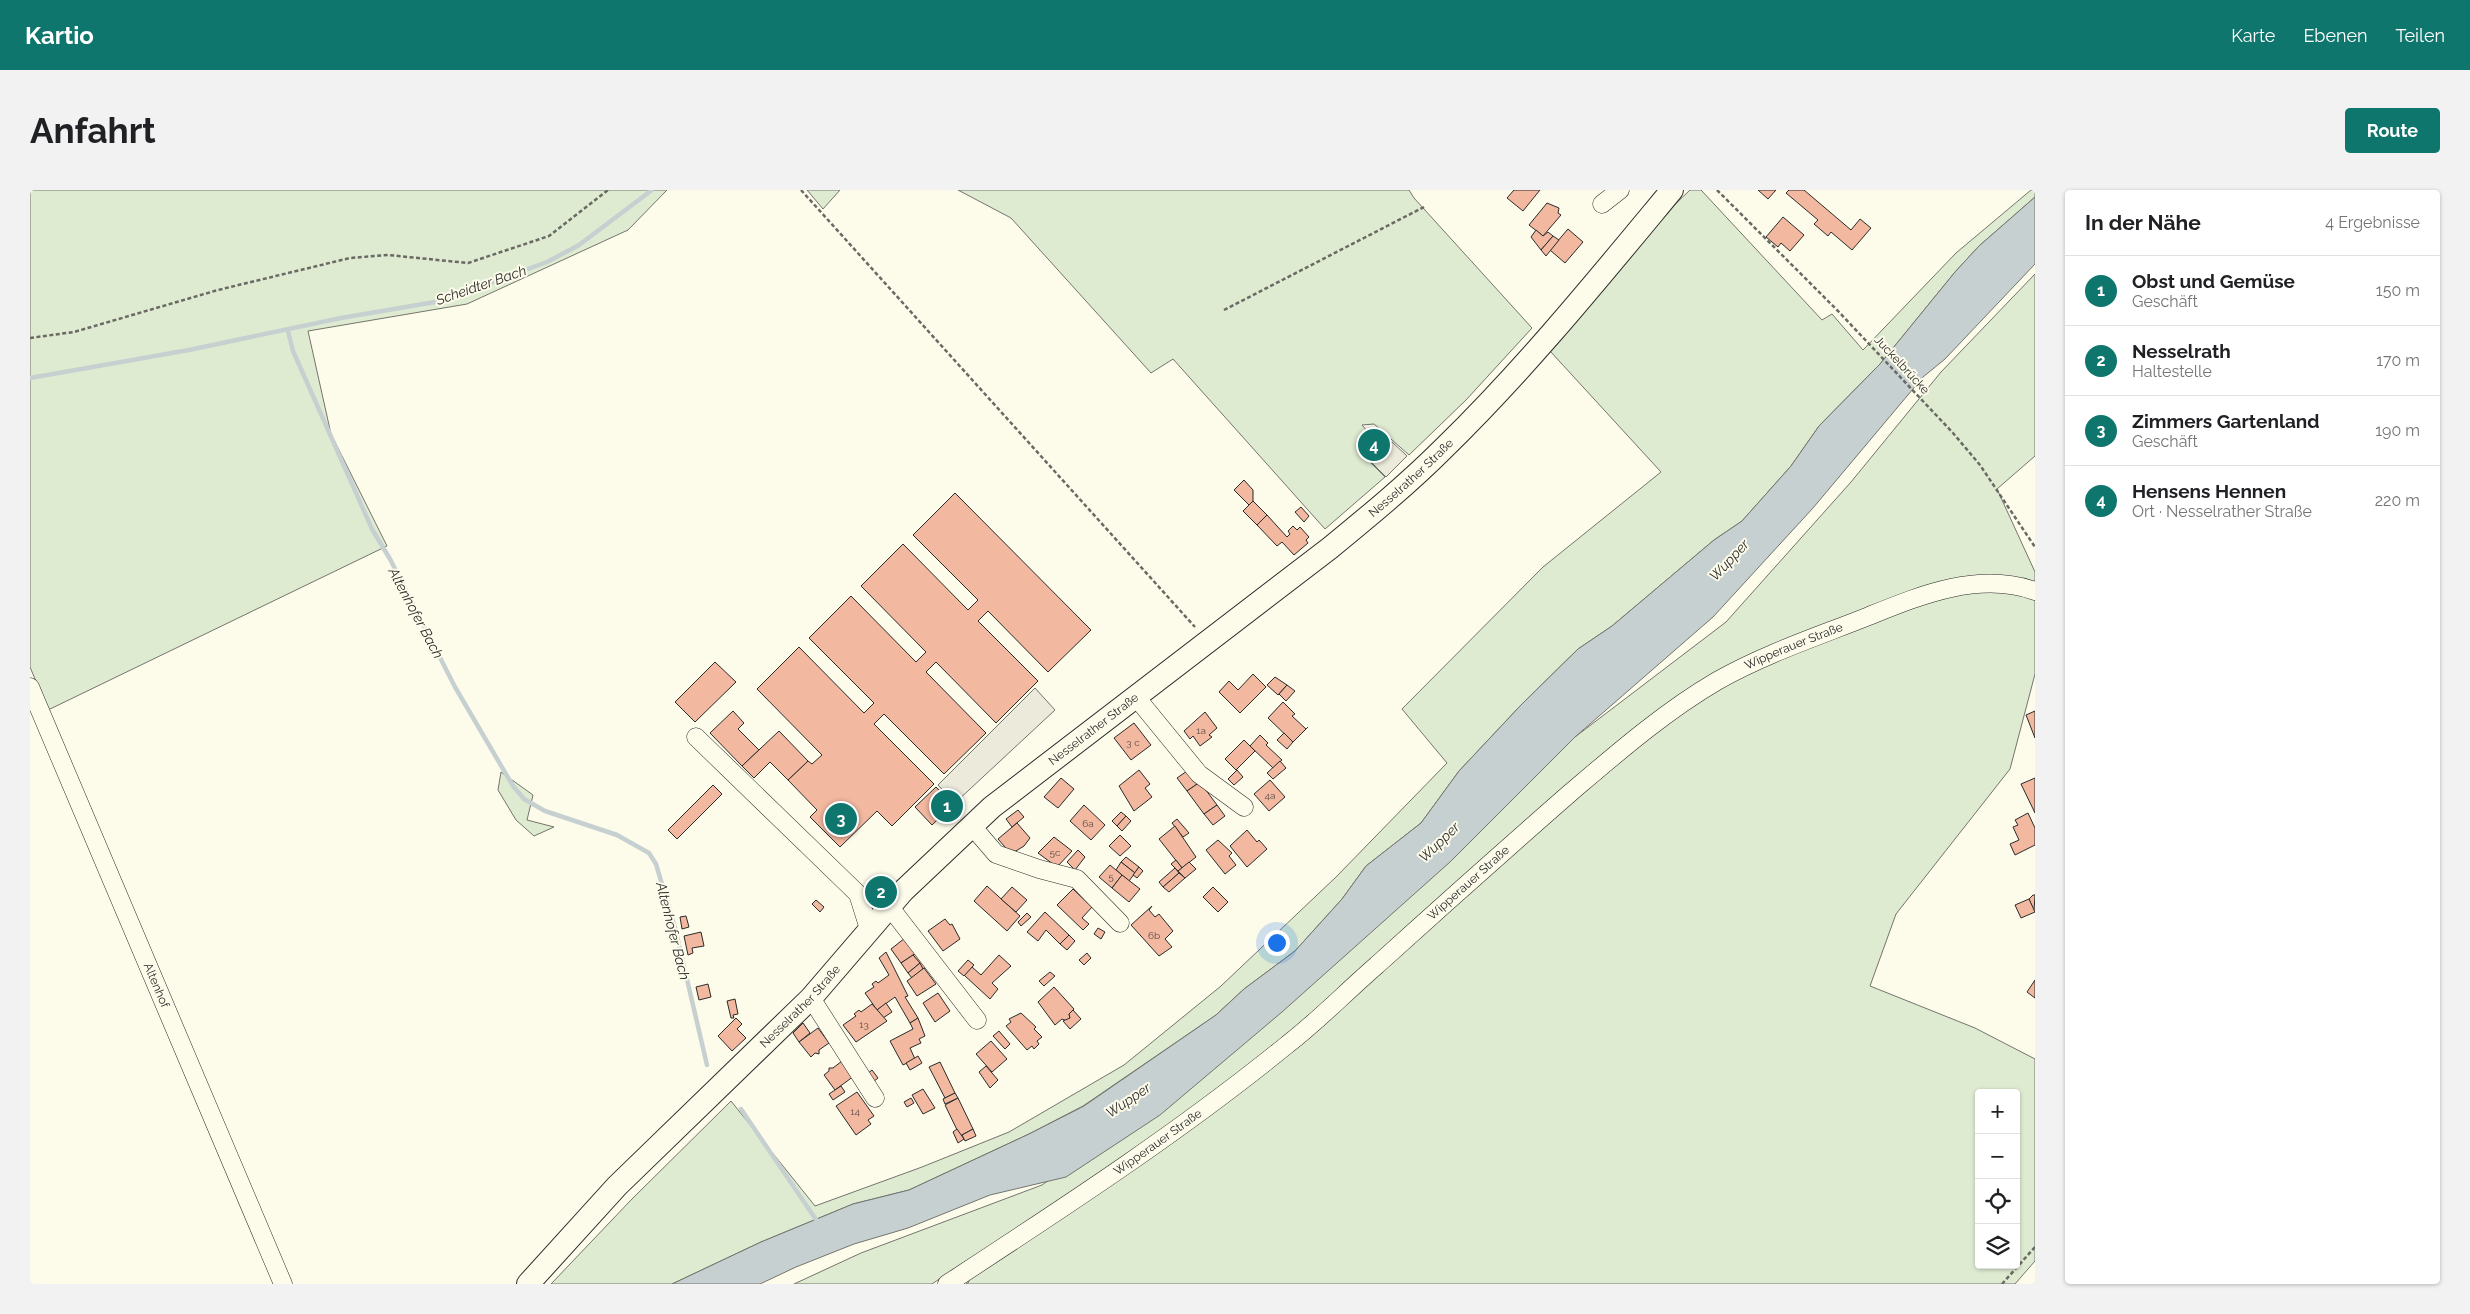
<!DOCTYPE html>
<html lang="de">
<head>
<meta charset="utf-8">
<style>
	body { margin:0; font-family:Raleway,sans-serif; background:#f2f2f2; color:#202124 }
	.controls { position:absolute; right:15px; bottom:15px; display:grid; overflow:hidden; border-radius:5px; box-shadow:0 1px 4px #0004 }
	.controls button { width:45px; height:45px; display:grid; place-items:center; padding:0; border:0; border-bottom:1px solid #e0e0e0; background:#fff; color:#202124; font:25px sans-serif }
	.you { position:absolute; left:1246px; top:752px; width:18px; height:18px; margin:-12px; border:4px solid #fff; border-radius:50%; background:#1a73e8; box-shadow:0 0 0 8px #1a73e833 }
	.badge { display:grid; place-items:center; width:32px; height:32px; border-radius:50%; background:#0f766e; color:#fff; font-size:16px; font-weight:700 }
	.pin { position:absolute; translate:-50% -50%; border:2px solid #fff; box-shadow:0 1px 5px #0006 }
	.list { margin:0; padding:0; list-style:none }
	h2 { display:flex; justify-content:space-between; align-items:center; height:65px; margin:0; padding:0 20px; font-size:21px }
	h2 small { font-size:16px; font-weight:400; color:#757577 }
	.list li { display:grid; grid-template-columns:32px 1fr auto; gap:15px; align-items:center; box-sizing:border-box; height:70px; padding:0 20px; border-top:1px solid #e0e0e0 }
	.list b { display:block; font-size:19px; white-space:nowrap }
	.list p { margin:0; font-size:16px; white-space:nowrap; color:#757577 }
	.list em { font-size:16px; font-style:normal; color:#757577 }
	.icon { flex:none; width:28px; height:28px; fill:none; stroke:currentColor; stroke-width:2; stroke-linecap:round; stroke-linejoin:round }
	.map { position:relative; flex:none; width:2005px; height:1094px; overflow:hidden; border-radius:5px }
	header { display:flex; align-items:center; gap:30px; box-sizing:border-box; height:70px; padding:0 25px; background:#0f766e; color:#fff }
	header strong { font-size:24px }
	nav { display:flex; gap:28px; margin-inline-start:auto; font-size:18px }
	.intro { display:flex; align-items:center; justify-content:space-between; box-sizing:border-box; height:120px; padding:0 30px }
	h1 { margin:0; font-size:35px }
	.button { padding:12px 22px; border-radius:5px; background:#0f766e; color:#fff; font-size:18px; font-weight:700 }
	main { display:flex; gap:30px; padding:0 30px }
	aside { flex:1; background:#fff; border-radius:5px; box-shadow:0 1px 4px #0004 }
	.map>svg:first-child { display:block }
	.green { fill:#deebd1; stroke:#74746e; fill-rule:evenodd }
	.parking { fill:#eceadb; stroke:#74746e }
	.water { fill:#c7d0d0; stroke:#74746e }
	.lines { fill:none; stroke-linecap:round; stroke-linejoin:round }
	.stream { stroke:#c7d0d0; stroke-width:4.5 }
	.building { fill:#f2b8a0; stroke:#2b2b2b }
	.minor-casing { stroke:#2b2b2b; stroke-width:19 }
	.major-casing { stroke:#2b2b2b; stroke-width:24 }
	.path { stroke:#6a6964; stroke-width:2.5; stroke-dasharray:4 2.5; stroke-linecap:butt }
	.minor { stroke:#fdfbea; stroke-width:18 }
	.major { stroke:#fdfbea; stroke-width:22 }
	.labels { text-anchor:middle; stroke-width:4; stroke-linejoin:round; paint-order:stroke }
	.number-label { font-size:10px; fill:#5d4e48 }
	.street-label { font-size:12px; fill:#2b2b2b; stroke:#fdfbea }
	.water-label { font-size:14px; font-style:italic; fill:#2b2b2b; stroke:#fdfbea }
</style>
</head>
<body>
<header>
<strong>Kartio</strong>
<nav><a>Karte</a><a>Ebenen</a><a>Teilen</a></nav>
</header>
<div class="intro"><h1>Anfahrt</h1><a class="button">Route</a></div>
<main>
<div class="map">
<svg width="2005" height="1094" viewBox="0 0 2005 1094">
	<rect width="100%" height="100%" fill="#fdfbea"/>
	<g class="green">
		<path d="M 0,0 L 637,0 L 598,40 L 437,114 L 278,141 L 301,244 L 357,356 L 18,520 L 0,477 Z"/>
		<path d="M 777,0 L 810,0 L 793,19 Z"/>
		<path d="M 928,0 L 1379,0 L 1384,8 L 1502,138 L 1436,210 L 1379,265 L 1344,234 L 1332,235 L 1343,248 L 1336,255 L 1341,261 L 1336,268 L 1355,287 L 1295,339 L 1143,169 L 1121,183 L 981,28 Z"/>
		<path d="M 1660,0 L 1671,0 L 1792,130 L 1802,124 L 1833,160 L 1926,63 L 2001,0 L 2005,0 L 2005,7 L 1949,56 L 1925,82 L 1850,174 L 1789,236 L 1761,276 L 1712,331 L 1684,350 L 1582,436 L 1548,459 L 1491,515 L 1429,581 L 1391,633 L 1336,676 L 1312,709 L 1265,761 L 1214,799 L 1186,825 L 1053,916 L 999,944 L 879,1000 L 823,1014 L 731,1052 L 642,1094 L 521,1094 L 601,1010 L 701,911 L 785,1016 L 892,977 L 979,942 L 1094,875 L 1191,796 L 1306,687 L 1417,573 L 1372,519 L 1513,377 L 1631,282 L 1520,161 L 1639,20 Z"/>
		<path d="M 2005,84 L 2005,266 L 1967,299 L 2005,382 L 2005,484 L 1980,579 L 1866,724 L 1840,796 L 1945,838 L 2005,869 L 2005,1071 L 1985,1094 L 936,1094 L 939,1092 L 932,1074 L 902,1094 L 764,1094 L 831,1063 L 1012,995 L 1207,854 L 1545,547 L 1696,432 L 1821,292 L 1911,182 ZM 1949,903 L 1986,903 L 1986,1075 L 1949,1075 Z"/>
		<path d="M 471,582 L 503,605 L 497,630 L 524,637 L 504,646 L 486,630 L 468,600 Z"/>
	</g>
	<g class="parking">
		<path d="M 1362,252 L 1377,266 L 1356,287 L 1341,272 Z"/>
		<path d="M 1005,498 L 1025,520 L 925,613 L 908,595 Z"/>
	</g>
	<path class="water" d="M 2005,7 L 2005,74 L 1915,169 L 1893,187 L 1783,318 L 1683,427 L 1545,547 L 1420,672 L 1252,822 L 1130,925 L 1036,987 L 960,1005 L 878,1038 L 824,1054 L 766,1077 L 730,1094 L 642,1094 L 731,1052 L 823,1014 L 879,1000 L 999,944 L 1054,916 L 1186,825 L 1214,799 L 1265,761 L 1312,709 L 1336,676 L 1391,633 L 1429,581 L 1491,515 L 1548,459 L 1582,436 L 1684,350 L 1712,331 L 1761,276 L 1789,236 L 1850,174 L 1925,82 L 1949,56 Z"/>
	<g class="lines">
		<g class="stream">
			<path d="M 258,141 L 263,161 L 342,339 L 360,369 L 425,497 L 483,596 L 494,609 L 515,621 L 587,645 L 619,663 L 626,674 L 645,738 L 677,875"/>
			<path d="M 0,188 L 159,160 L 311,128 L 411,111 L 517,72 L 549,55 L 622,0"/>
			<path d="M 711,919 L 789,1034"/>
		</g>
	</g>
	<g class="building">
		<path d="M 1484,0 L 1510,0 L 1493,21 L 1477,8 Z"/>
		<path d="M 1728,0 L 1746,0 L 1738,9 Z"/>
		<path d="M 1759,0 L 1774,0 L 1821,40 L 1830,29 L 1841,38 L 1822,60 L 1801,42 L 1798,46 L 1784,34 L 1788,30 L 1756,3 Z"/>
		<path d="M 1517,13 L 1529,18 L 1528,23 L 1531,25 L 1513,46 L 1499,35 Z"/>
		<path d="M 1753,27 L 1774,45 L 1760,61 L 1751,53 L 1748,57 L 1736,47 Z"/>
		<path d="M 1538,39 L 1553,52 L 1535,73 L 1520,60 Z"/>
		<path d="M 1506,40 L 1513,46 L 1518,42 L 1523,46 L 1511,60 L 1501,47 Z"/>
		<path d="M 1523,46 L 1529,50 L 1516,66 L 1511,60 Z"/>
		<path d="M 1345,248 L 1351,255 L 1344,262 L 1337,255 Z"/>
		<path d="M 1214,290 L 1223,300 L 1223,311 L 1219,315 L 1204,300 Z"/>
		<path d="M 925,303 L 1061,440 L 1018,482 L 958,421 L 948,431 L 1008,491 L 966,533 L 906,472 L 896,482 L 956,543 L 914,584 L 854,524 L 844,534 L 904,594 L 862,636 L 847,621 L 810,657 L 780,627 L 787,620 L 758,590 L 778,571 L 782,574 L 792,565 L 727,499 L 769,457 L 834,523 L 844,513 L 779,448 L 821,406 L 886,472 L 896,462 L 831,396 L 873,354 L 938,420 L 948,410 L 883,345 Z"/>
		<path d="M 1223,311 L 1237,325 L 1227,335 L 1213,321 Z"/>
		<path d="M 1271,317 L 1279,326 L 1274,332 L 1265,322 Z"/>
		<path d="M 1237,325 L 1257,347 L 1260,344 L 1258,341 L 1263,336 L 1267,340 L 1270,337 L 1279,347 L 1276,350 L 1278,353 L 1264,365 L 1252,352 L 1247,356 L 1227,335 Z"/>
		<path d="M 685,472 L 706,492 L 665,532 L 645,512 Z"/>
		<path d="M 1223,484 L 1236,497 L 1210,523 L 1189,502 L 1199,491 L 1208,500 Z"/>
		<path d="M 1245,487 L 1257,495 L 1248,505 L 1237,495 Z"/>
		<path d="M 1257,495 L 1265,501 L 1256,511 L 1249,504 Z"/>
		<path d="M 1253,512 L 1265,524 L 1262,526 L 1276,539 L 1278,537 L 1263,552 L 1238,528 Z"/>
		<path d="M 703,521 L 714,533 L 708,539 L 729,560 L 712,576 L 680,543 Z"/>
		<path d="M 2005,521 L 2005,548 L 1996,525 Z"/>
		<path d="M 1175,522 L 1187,538 L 1179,545 L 1182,547 L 1170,556 L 1163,546 L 1160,549 L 1154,541 Z"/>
		<path d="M 1104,533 L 1121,555 L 1101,570 L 1084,548 Z"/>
		<path d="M 749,541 L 778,571 L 758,590 L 740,572 L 724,588 L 712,576 Z"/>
		<path d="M 1254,543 L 1263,552 L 1257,559 L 1247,550 Z"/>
		<path d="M 1230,545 L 1238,553 L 1236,555 L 1252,570 L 1243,578 L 1220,556 Z"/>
		<path d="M 1214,550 L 1225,561 L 1206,580 L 1195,569 Z"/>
		<path d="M 1250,571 L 1256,578 L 1243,589 L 1237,583 Z"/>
		<path d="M 1160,579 L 1170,592 L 1157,601 L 1147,588 Z"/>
		<path d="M 1109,580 L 1120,594 L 1115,598 L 1122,607 L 1104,621 L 1089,596 Z"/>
		<path d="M 1207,580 L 1213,587 L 1204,595 L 1198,589 Z"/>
		<path d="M 1031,588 L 1044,599 L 1028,618 L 1014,607 Z"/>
		<path d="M 2005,588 L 2005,623 L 1991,594 Z"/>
		<path d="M 1240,590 L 1255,607 L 1239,621 L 1224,604 Z"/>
		<path d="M 1170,592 L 1187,615 L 1174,624 L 1157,601 Z"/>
		<path d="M 683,595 L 692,604 L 647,649 L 638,640 Z"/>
		<path d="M 906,597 L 923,615 L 902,635 L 885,617 Z"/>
		<path d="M 1054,615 L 1075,635 L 1061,650 L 1040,631 Z"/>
		<path d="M 1187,615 L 1195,626 L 1183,635 L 1174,624 Z"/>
		<path d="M 988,620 L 994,627 L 982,637 L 976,629 Z"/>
		<path d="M 1091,622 L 1096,626 L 1087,636 L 1082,631 Z"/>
		<path d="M 1998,623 L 2005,638 L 2005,655 L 1985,665 L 1980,654 L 1989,650 L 1983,637 L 1988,635 L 1985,630 Z"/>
		<path d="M 1096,626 L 1101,631 L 1092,641 L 1087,636 Z"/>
		<path d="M 1147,629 L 1159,643 L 1153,647 L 1142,633 Z"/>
		<path d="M 987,633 L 1000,648 L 994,656 L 981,664 L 968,649 Z"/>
		<path d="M 1145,636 L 1166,667 L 1152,678 L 1129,649 Z"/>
		<path d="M 1217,640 L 1227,652 L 1229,650 L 1237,659 L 1217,677 L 1200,656 Z"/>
		<path d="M 1090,645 L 1101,656 L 1090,666 L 1079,656 Z"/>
		<path d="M 1024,647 L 1042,661 L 1027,677 L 1008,663 Z"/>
		<path d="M 1188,650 L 1202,663 L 1199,666 L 1206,675 L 1195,684 L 1176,660 Z"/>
		<path d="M 1048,660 L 1055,667 L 1045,680 L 1037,672 Z"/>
		<path d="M 1096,667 L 1109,677 L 1105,683 L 1091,672 Z"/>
		<path d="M 1146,670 L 1152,678 L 1148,681 L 1141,674 Z"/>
		<path d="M 1091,672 L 1105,683 L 1099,691 L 1086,680 Z"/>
		<path d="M 1159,672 L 1166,679 L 1155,688 L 1148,681 Z"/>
		<path d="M 1080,675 L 1092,685 L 1082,698 L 1069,687 Z"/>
		<path d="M 1109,677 L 1113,681 L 1107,688 L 1103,685 Z"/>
		<path d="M 1145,678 L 1149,683 L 1133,697 L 1129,692 Z"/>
		<path d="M 1149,683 L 1155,688 L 1139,702 L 1133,697 Z"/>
		<path d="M 1092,685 L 1110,699 L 1099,712 L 1082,698 Z"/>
		<path d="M 957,696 L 990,726 L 977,741 L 944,711 Z"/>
		<path d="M 982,697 L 997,710 L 986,722 L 971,709 Z"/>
		<path d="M 1183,697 L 1198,712 L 1188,722 L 1173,707 Z"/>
		<path d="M 1043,699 L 1062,717 L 1052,728 L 1059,734 L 1053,740 L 1027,715 Z"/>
		<path d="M 2003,705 L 2005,705 L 2004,721 L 1999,709 Z"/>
		<path d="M 1999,709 L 2005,722 L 1991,728 L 1985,715 Z"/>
		<path d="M 786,710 L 794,717 L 790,722 L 782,714 Z"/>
		<path d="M 1122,716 L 1119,720 L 1125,727 L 1129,724 L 1143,741 L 1135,749 L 1142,757 L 1129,766 L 1101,735 Z"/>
		<path d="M 1015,722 L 1039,745 L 1030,754 L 1016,740 L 1008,751 L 997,742 Z"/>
		<path d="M 997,723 L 1001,727 L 991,736 L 988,732 Z"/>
		<path d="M 656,726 L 659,737 L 652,739 L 650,727 Z"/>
		<path d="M 915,729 L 920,735 L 922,734 L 930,749 L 913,761 L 898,741 Z"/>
		<path d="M 1068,738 L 1075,742 L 1071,749 L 1064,744 Z"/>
		<path d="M 671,742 L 674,756 L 662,758 L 663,763 L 658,765 L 654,746 Z"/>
		<path d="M 1039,745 L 1045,751 L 1037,760 L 1030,754 Z"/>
		<path d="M 875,748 L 886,763 L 871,773 L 861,759 Z"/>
		<path d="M 856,762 L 878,806 L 875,807 L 888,828 L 880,833 L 865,807 L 847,820 L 835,803 L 844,797 L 842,794 L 846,791 L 848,793 L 859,785 L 849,768 Z"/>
		<path d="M 886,763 L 896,777 L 893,779 L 883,765 Z"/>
		<path d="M 1057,763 L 1061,768 L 1054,775 L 1049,770 Z"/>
		<path d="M 883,765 L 890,773 L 878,783 L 871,773 Z"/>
		<path d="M 969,765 L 981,776 L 962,793 L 968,799 L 960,809 L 934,785 L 942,777 L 951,785 Z"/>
		<path d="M 938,770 L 944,775 L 934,786 L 928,781 Z"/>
		<path d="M 890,773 L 893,779 L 882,788 L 878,783 Z"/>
		<path d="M 894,778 L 906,794 L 887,806 L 877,791 Z"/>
		<path d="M 1020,782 L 1025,786 L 1014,796 L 1009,791 Z"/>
		<path d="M 2005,790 L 2005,808 L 1997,802 Z"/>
		<path d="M 678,794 L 681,807 L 669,810 L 666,797 Z"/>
		<path d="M 1024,797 L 1044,819 L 1039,824 L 1040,828 L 1037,831 L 1032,829 L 1025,835 L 1008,812 Z"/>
		<path d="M 908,803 L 920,821 L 905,832 L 893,813 Z"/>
		<path d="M 705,809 L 708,824 L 703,825 L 704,828 L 701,828 L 697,811 Z"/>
		<path d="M 856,813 L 862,822 L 853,828 L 847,820 Z"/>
		<path d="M 842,814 L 857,831 L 826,852 L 813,835 L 826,826 L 824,824 L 829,820 L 831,822 Z"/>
		<path d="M 1043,820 L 1051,829 L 1040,839 L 1033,831 L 1040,828 L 1039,824 Z"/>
		<path d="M 991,823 L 1006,837 L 1004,839 L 1012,847 L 1007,851 L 1009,854 L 1004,859 L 1002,856 L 997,860 L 976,836 L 981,832 L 979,829 Z"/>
		<path d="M 706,828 L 712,834 L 707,839 L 716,848 L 702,861 L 688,846 Z"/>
		<path d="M 888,828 L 895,846 L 889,849 L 891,853 L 880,858 L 885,869 L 873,875 L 860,851 L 883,839 L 880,833 Z"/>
		<path d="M 773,833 L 780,843 L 769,852 L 763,843 Z"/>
		<path d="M 788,838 L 799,853 L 789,860 L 789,864 L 785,863 L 781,867 L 769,852 Z"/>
		<path d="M 969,841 L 980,854 L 975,859 L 963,846 Z"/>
		<path d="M 961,851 L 977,869 L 962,882 L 946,864 Z"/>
		<path d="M 888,866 L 892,873 L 880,880 L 876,873 Z"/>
		<path d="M 812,871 L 824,886 L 805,900 L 794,885 L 799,881 L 799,878 L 803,878 Z"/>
		<path d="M 910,872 L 925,903 L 915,908 L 899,877 Z"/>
		<path d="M 956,876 L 968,890 L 960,898 L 949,882 Z"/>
		<path d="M 842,880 L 848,888 L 843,892 L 837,884 Z"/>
		<path d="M 811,896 L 815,902 L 803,910 L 799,904 Z"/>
		<path d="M 893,899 L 905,918 L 893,924 L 882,905 Z"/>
		<path d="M 827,902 L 844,926 L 838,930 L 841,934 L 826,945 L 806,916 Z"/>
		<path d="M 925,903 L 928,908 L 915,914 L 913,909 Z"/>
		<path d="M 881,908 L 884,913 L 877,917 L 874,912 Z"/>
		<path d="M 928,908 L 943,939 L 930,946 L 915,915 Z"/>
		<path d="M 927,939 L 934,949 L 928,953 L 923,942 Z"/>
		<path d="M 943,939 L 946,946 L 935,951 L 932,945 Z"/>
	</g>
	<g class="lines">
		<defs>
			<g id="minor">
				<path d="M 1572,14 L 1590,0"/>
				<path id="s1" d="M 0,497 L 253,1094"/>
				<path d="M 1106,507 L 1169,584 L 1214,617"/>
				<path d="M 666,547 L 828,704 L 839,739"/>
				<path d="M 942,636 L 966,664 L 1009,679 L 1047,689 L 1090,733"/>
				<path d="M 859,716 L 947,830"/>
				<path d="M 781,808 L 845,908"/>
				<path id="s2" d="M 917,1094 C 1033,1018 1150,942 1258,854 C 1289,830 1317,801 1347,775 C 1411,717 1475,660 1540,603 C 1586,564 1634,522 1687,491 C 1734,464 1789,446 1839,426 C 1891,405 1949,381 2005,401"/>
			</g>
			<g id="major">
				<path id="s3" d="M 498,1094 L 587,996 L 781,808 L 873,701 L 962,617 L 1300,358 C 1339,326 1378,294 1414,258 C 1496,178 1569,88 1642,0"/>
			</g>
		</defs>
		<use href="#minor" class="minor-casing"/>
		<use href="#major" class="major-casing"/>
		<g class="path">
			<path d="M 771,0 L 1165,437"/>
			<path d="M 1687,0 L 1808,121 L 1923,243 L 1950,275 L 2005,357"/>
			<path d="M 1194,120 L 1394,17"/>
			<path d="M 0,148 L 44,142 L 188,100 L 320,68 L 358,65 L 438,73 L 519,46 L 578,0"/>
			<path d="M 1972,1094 L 2005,1057"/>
		</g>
		<use href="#minor" class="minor"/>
		<use href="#major" class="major"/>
	</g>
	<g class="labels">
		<g class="number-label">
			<text x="1171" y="544">1a</text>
			<text x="1103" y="556">3 c</text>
			<text x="1240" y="609">4a</text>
			<text x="1058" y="637">6a</text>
			<text x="1025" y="666">5c</text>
			<text x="1081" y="690">5</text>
			<text x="1124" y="749">6b</text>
			<text x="834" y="838">13</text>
			<text x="825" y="925">14</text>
		</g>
		<g class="street-label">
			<text transform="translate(1872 175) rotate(47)" y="4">Juckelbrücke</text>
			<text dy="4" stroke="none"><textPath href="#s3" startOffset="1199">Nesselrather Straße</textPath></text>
			<text dy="4" stroke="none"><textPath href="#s2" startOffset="1064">Wipperauer Straße</textPath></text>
			<text dy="4" stroke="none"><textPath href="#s3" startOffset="794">Nesselrather Straße</textPath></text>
			<text dy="4" stroke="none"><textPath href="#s2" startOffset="659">Wipperauer Straße</textPath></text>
			<text dy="4" stroke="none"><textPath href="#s1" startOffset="324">Altenhof</textPath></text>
			<text dy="4" stroke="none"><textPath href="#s3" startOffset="389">Nesselrather Straße</textPath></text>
			<text dy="4" stroke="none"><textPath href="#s2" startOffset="254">Wipperauer Straße</textPath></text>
		</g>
		<g class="water-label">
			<text transform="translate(451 95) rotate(-19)" y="5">Scheidter Bach</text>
			<text transform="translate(1699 370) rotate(-47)" y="5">Wupper</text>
			<text transform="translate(386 423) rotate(62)" y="5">Altenhofer Bach</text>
			<text transform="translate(1409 652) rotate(-44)" y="5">Wupper</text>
			<text transform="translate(643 741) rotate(76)" y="5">Altenhofer Bach</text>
			<text transform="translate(1098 910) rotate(-34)" y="5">Wupper</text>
		</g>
	</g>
</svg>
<div class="controls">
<button>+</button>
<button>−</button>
<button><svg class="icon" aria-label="locate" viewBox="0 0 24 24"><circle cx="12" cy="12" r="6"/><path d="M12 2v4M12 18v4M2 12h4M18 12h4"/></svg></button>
<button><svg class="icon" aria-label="layers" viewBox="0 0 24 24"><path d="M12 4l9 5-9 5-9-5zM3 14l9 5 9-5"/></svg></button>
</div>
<div class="you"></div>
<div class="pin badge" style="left:917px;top:616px">1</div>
<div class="pin badge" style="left:851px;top:702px">2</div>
<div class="pin badge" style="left:811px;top:629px">3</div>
<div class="pin badge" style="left:1344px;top:255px">4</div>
</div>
<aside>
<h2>In der Nähe<small>4 Ergebnisse</small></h2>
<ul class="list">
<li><span class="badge">1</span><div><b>Obst und Gemüse</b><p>Geschäft</p></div><em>150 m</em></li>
<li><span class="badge">2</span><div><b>Nesselrath</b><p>Haltestelle</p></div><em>170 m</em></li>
<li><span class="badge">3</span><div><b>Zimmers Gartenland</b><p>Geschäft</p></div><em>190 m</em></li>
<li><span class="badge">4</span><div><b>Hensens Hennen</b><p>Ort · Nesselrather Straße</p></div><em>220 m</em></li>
</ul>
</aside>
</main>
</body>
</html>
